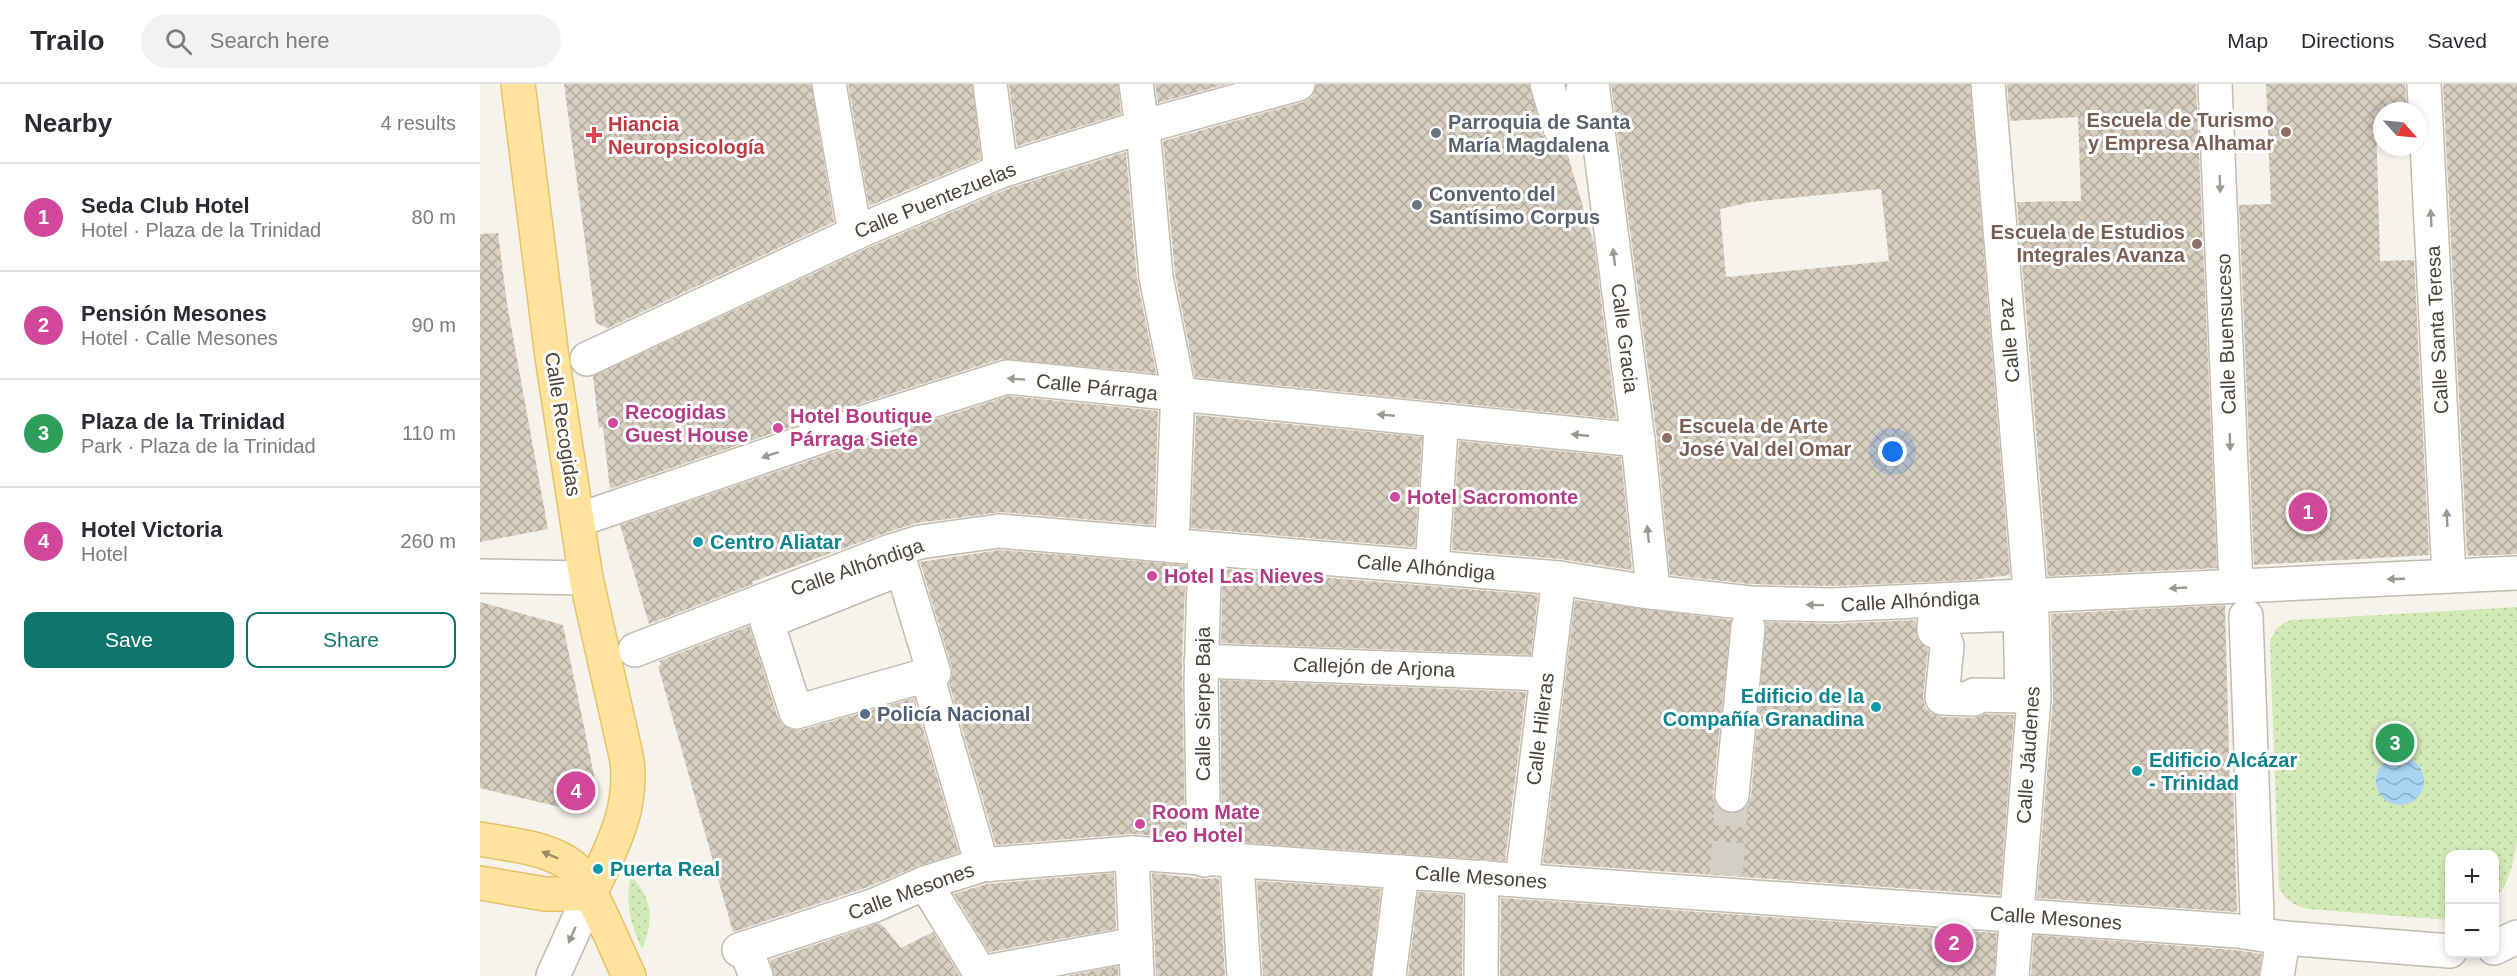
<!DOCTYPE html>
<html lang="en">
<head>
<meta charset="utf-8">
<style>
	body { margin:0; font-family:Arial,sans-serif; background:#f2f2f3; color:#2b2b33 }
	.controls { position:absolute; right:18px; bottom:18px; display:grid; overflow:hidden; border-radius:12px; box-shadow:0 3px 9px #0003 }
	.controls button { width:54px; height:54px; display:grid; place-items:center; padding:0; border:0; border-bottom:2px solid #e1e1e2; background:#fff; color:#2b2b33; font:30px sans-serif }
	.compass { position:absolute; left:1893px; top:18px; width:54px; height:54px; border-radius:50%; background:#fff; box-shadow:0 3px 9px #0003; rotate:117deg }
	.you { position:absolute; left:1413px; top:368px; width:21px; height:21px; margin:-15px; border:4px solid #fff; border-radius:50%; background:#1a73e8; box-shadow:0 0 0 9px #1a73e833 }
	.badge { display:grid; place-items:center; width:39px; height:39px; border-radius:50%; background:#0f766e; color:#fff; font-size:20px; font-weight:700 }
	.pin { position:absolute; translate:-50% -50%; border:3px solid #fff; box-shadow:0 2px 6px #0006 }
	.list { margin:0; padding:0; list-style:none }
	h2 { display:flex; justify-content:space-between; align-items:center; height:78px; margin:0; padding:0 24px; font-size:26px }
	h2 small { font-size:20px; font-weight:400; color:#7c7c81 }
	.list li { display:grid; grid-template-columns:39px 1fr auto; gap:18px; align-items:center; box-sizing:border-box; height:108px; padding:0 24px; border-top:2px solid #e1e1e2 }
	.list b { display:block; font-size:22px; white-space:nowrap }
	.list p { margin:0; font-size:20px; white-space:nowrap; color:#7c7c81 }
	.list em { font-size:20px; font-style:normal; color:#7c7c81 }
	.actions { display:flex; gap:12px; padding:18px 24px }
	.actions a { flex:1; padding:14px 0; border:2px solid #0f766e; border-radius:12px; text-align:center; font-size:21px; color:#0f766e }
	.actions .main { background:#0f766e; color:#fff }
	.icon { flex:none; width:33px; height:33px; fill:none; stroke:currentColor; stroke-width:2; stroke-linecap:round; stroke-linejoin:round }
	.map { position:relative; flex:none; width:2037px; height:892px; overflow:hidden }
	header { display:flex; align-items:center; gap:36px; box-sizing:border-box; height:84px; padding:0 30px; background:#fff; border-bottom:2px solid #e1e1e2 }
	header strong { font-size:28px }
	nav { display:flex; gap:33px; margin-inline-start:auto; font-size:21px }
	.search { width:420px; height:54px; background:#f2f2f3; display:flex; align-items:center; gap:15px; box-sizing:border-box; padding:0 21px; border-radius:33px; color:#7c7c81; font-size:22px }
	main { display:flex }
	aside { flex:1; background:#fff }
	.map>svg:first-child { display:block }
	.park { fill:url(#park-dots) }
	.water { fill:url(#water-waves) }
	.building { fill:url(#building-cross-hatch); fill-rule:evenodd }
	.lines { fill:none; stroke-linecap:round; stroke-linejoin:round }
	.minor-tunnel { stroke:#d4d0c8; stroke-width:33; stroke-dasharray:33 16; stroke-linecap:butt }
	.minor-casing { stroke:#c2bbae; stroke-width:36 }
	.major-casing { stroke:#e6c16a; stroke-width:36 }
	.minor { stroke:#fff; stroke-width:33 }
	.major { stroke:#ffe39c; stroke-width:33 }
	.oneway { fill:#9c9892 }
	.oneway2 { fill:#9c8c66 }
	.education-dot { fill:#8d6e63; stroke:#fff; stroke-width:2 }
	.worship-dot { fill:#6b7280; stroke:#fff; stroke-width:2 }
	.health-dot { fill:#e0444e; stroke:#fff; stroke-width:2 }
	.hotel-dot { fill:#d1479c; stroke:#fff; stroke-width:2 }
	.culture-dot { fill:#0f9aa8; stroke:#fff; stroke-width:2 }
	.service-dot { fill:#5c6f8a; stroke:#fff; stroke-width:2 }
	.labels { text-anchor:middle; stroke-width:6; stroke-linejoin:round; paint-order:stroke }
	.education-label { font-size:20px; font-weight:bold; fill:#785e54; stroke:#fff; text-anchor:end }
	.worship-label { font-size:20px; font-weight:bold; fill:#5b616d; stroke:#fff; text-anchor:start }
	.health-label { font-size:20px; font-weight:bold; fill:#be3a42; stroke:#fff; text-anchor:start }
	.street-label { font-size:20px; fill:#4b4439; stroke:#fff }
	.hotel-label { font-size:20px; font-weight:bold; fill:#b23c85; stroke:#fff; text-anchor:start }
	.culture-label { font-size:20px; font-weight:bold; fill:#0d838f; stroke:#fff; text-anchor:start }
	.service-label { font-size:20px; font-weight:bold; fill:#4e5e75; stroke:#fff; text-anchor:start }
</style>
</head>
<body>
<header>
<strong>Trailo</strong>
<div class="search"><svg class="icon" aria-label="search" viewBox="0 0 24 24"><circle cx="10" cy="10" r="6"/><path d="M15 15l6 6"/></svg>Search here</div>
<nav><a>Map</a><a>Directions</a><a>Saved</a></nav>
</header>
<main>
<aside>
<h2>Nearby<small>4 results</small></h2>
<ul class="list">
<li><span class="badge" style="background:#d1479c">1</span><div><b>Seda Club Hotel</b><p>Hotel · Plaza de la Trinidad</p></div><em>80 m</em></li>
<li><span class="badge" style="background:#d1479c">2</span><div><b>Pensión Mesones</b><p>Hotel · Calle Mesones</p></div><em>90 m</em></li>
<li><span class="badge" style="background:#2e9e5b">3</span><div><b>Plaza de la Trinidad</b><p>Park · Plaza de la Trinidad</p></div><em>110 m</em></li>
<li><span class="badge" style="background:#d1479c">4</span><div><b>Hotel Victoria</b><p>Hotel</p></div><em>260 m</em></li>
</ul>
<div class="actions"><a class="main">Save</a><a>Share</a></div>
</aside>
<div class="map">
<svg width="2037" height="892" viewBox="0 0 2037 892">
	<defs>
		<pattern id="park-dots" width="8" height="8" patternUnits="userSpaceOnUse" patternTransform="scale(1.5)"><rect width="8" height="8" fill="#d2eab5"/><path d="M2 2h.1M6 6h.1" fill="none" stroke="#b6ca9c" stroke-width="1.8" stroke-linecap="round"/></pattern>
		<pattern id="water-waves" width="16" height="10" patternUnits="userSpaceOnUse" patternTransform="scale(1.5)"><rect width="16" height="10" fill="#a9d4f2"/><path d="M0 5q4-4 8 0t8 0" fill="none" stroke="#8caec5"/></pattern>
		<pattern id="building-cross-hatch" width="8" height="8" patternUnits="userSpaceOnUse" patternTransform="scale(1.5)"><rect width="8" height="8" fill="#d8cfc1"/><path d="M0 0l8 8M0 8l8-8" fill="none" stroke="#b1aa9e"/></pattern>
	</defs>
	<rect width="100%" height="100%" fill="#f6f3ec"/>
	<g class="park">
		<path d="M 2037,523 L 2037,758 C 2033,779 2030,798 2015,815 L 2014,770 L 1970,770 L 1969,836 L 1828,825 C 1813,821 1806,817 1799,804 L 1790,560 C 1793,546 1799,541 1811,536 Z"/>
		<path d="M 151,792 C 173,814 174,838 162,865 C 150,841 145,818 151,792 Z"/>
	</g>
	<circle class="water" cx="1920" cy="697" r="24"/>
	<g class="building">
		<path d="M 84,0 L 331,0 L 354,138 L 128,244 L 116,239 Z"/>
		<path d="M 368,0 L 492,0 L 501,75 L 389,122 Z"/>
		<path d="M 529,0 L 638,0 L 641,30 L 537,62 Z"/>
		<path d="M 675,0 L 747,0 L 678,19 Z"/>
		<path d="M 836,0 L 1049,0 L 1062,50 L 1067,58 L 1075,62 L 1085,62 L 1114,160 L 1136,335 L 715,293 L 695,190 L 683,57 L 823,18 L 832,13 Z"/>
		<path d="M 1131,0 L 1490,0 L 1530,491 L 1492,496 L 1351,502 L 1271,500 L 1190,491 L 1177,354 ZM 1401,105 L 1409,177 L 1246,193 L 1240,125 L 1271,118 Z"/>
		<path d="M 1527,0 L 1716,0 L 1737,484 L 1568,492 L 1537,118 L 1601,117 L 1598,33 L 1530,37 Z"/>
		<path d="M 1786,0 L 1925,0 L 1927,27 L 1902,27 L 1902,36 L 1896,36 L 1900,177 L 1934,176 L 1949,471 L 1774,481 L 1759,121 L 1791,120 Z"/>
		<path d="M 1963,0 L 2037,0 L 2037,470 L 1989,472 L 1987,470 Z"/>
		<path d="M 646,68 L 657,195 L 676,289 L 521,275 L 372,322 L 130,405 L 123,343 L 119,344 L 113,292 L 390,163 L 527,105 Z"/>
		<path d="M 18,149 L 27,220 L 68,445 L 0,458 L 0,150 Z"/>
		<path d="M 529,312 L 678,327 L 674,441 L 521,428 L 437,439 L 411,447 L 272,498 L 273,500 L 169,540 L 140,441 L 384,358 Z"/>
		<path d="M 716,331 L 942,353 L 935,463 L 711,444 Z"/>
		<path d="M 979,357 L 1141,373 L 1152,486 L 1081,475 L 972,466 Z"/>
		<path d="M 520,466 L 706,481 L 702,577 L 705,754 L 651,750 L 516,761 L 469,599 L 472,593 L 472,584 L 440,478 Z"/>
		<path d="M 743,485 L 1058,511 L 1051,571 L 741,559 Z"/>
		<path d="M 1095,516 L 1251,536 L 1233,709 L 1235,718 L 1241,726 L 1251,730 L 1260,728 L 1267,722 L 1271,713 L 1286,538 L 1351,540 L 1436,536 L 1438,556 L 1448,565 L 1443,613 L 1445,623 L 1451,629 L 1461,633 L 1493,634 L 1505,630 L 1534,631 L 1520,811 L 1063,779 Z"/>
		<path d="M 0,518 L 83,541 L 115,696 L 113,713 L 106,720 L 88,725 L 0,704 Z"/>
		<path d="M 1745,521 L 1749,669 L 1750,699 L 1753,699 L 1757,828 L 1557,814 L 1573,615 L 1571,530 Z"/>
		<path d="M 269,542 L 298,634 L 303,641 L 311,646 L 321,646 L 434,614 L 479,769 L 438,782 L 388,803 L 253,848 L 178,582 L 181,581 L 179,577 Z"/>
		<path d="M 740,596 L 1046,608 L 1025,777 L 742,757 Z"/>
		<path d="M 634,789 L 636,845 L 509,868 L 474,810 L 506,800 Z"/>
		<path d="M 672,789 L 724,795 L 739,794 L 745,892 L 676,892 Z"/>
		<path d="M 777,797 L 901,805 L 891,892 L 783,892 Z"/>
		<path d="M 938,808 L 983,811 L 982,892 L 928,892 Z"/>
		<path d="M 1021,814 L 1517,849 L 1514,892 L 1020,892 Z"/>
		<path d="M 399,839 L 405,844 L 421,864 L 453,848 L 480,892 L 294,892 L 290,876 Z"/>
		<path d="M 1554,851 L 1755,866 L 1782,870 L 1779,892 L 1551,892 Z"/>
		<path d="M 638,882 L 638,892 L 587,892 Z"/>
	</g>
	<g class="lines">
		<path class="minor-tunnel" d="M 1246,791 L 1252,711"/>
		<defs>
			<g id="minor">
				<path d="M 349,0 L 375,149"/>
				<path d="M 510,0 L 521,87"/>
				<path d="M 656,0 L 664,56 L 676,193 L 698,303 L 692,462"/>
				<path d="M 1067,0 L 1080,44 L 1108,37 L 1103,6"/>
				<path d="M 1112,0 L 1158,356 L 1172,496 L 1171,508"/>
				<path d="M 1508,0 L 1552,531 L 1554,614 L 1532,892"/>
				<path d="M 1735,0 L 1756,501"/>
				<path d="M 1944,0 L 1969,492"/>
				<path d="M 107,275 L 382,146 L 521,87 L 662,43 L 818,0"/>
				<path d="M 98,436 L 378,340 L 527,293 L 1158,356"/>
				<path d="M 952,483 L 961,346"/>
				<path d="M 422,484 L 454,589 L 316,628 L 287,538 Z"/>
				<path d="M 0,492 L 106,494"/>
				<path d="M 1540,530 L 1542,612 L 1494,611 L 1494,615 L 1462,614 L 1467,562 L 1463,551 L 1454,547 L 1455,533 Z"/>
				<path d="M 1766,532 L 1777,832"/>
				<path d="M 155,566 L 408,468 L 440,458 L 519,447 L 1079,494 L 1162,507 L 1270,519 L 1351,521 L 2037,489"/>
				<path d="M 721,577 L 1067,590"/>
				<path d="M 447,591 L 502,781"/>
				<path d="M 1252,711 L 1268,543"/>
				<path d="M 652,769 L 657,892"/>
				<path d="M 724,776 L 721,598 L 725,465"/>
				<path d="M 757,778 L 764,892"/>
				<path d="M 1042,796 L 1079,494"/>
				<path d="M 445,799 L 502,892"/>
				<path d="M 265,864 L 276,892"/>
				<path d="M 2014,864 L 2037,853"/>
				<path d="M 259,866 L 395,821 L 445,799 L 502,781 L 652,769 L 1757,847 L 1804,854 L 1970,867"/>
				<path d="M 501,889 L 656,860"/>
				<path d="M 73,892 L 110,810"/>
				<path d="M 909,892 L 922,788"/>
				<path d="M 1001,892 L 1002,793"/>
				<path d="M 1797,892 L 1802,863"/>
			</g>
			<g id="major">
				<path d="M 38,0 L 72,273 L 106,494 L 147,676 C 153,728 131,764 110,810"/>
				<path d="M 0,755 C 30,761 67,763 92,782 C 108,795 138,869 149,892"/>
				<path d="M 0,799 L 65,810 L 110,810"/>
			</g>
		</defs>
		<use href="#minor" class="minor-casing"/>
		<use href="#major" class="major-casing"/>
		<use href="#minor" class="minor"/>
		<use href="#major" class="major"/>
	</g>
	<defs><path id="oneway-solid" d="M-6-.8H1V-3.2L6.5 0L1 3.2V.8H-6Z" transform="scale(1.5)"/></defs>
	<g class="oneway">
		<use href="#oneway-solid" transform="translate(1740 100) rotate(88)"/>
		<use href="#oneway-solid" transform="translate(1951 134) rotate(-93)"/>
		<use href="#oneway-solid" transform="translate(1134 173) rotate(-97)"/>
		<use href="#oneway-solid" transform="translate(536 295) rotate(-176)"/>
		<use href="#oneway-solid" transform="translate(906 331) rotate(-175)"/>
		<use href="#oneway-solid" transform="translate(1100 351) rotate(-174)"/>
		<use href="#oneway-solid" transform="translate(1750 358) rotate(88)"/>
		<use href="#oneway-solid" transform="translate(290 371) rotate(161)"/>
		<use href="#oneway-solid" transform="translate(1967 434) rotate(-93)"/>
		<use href="#oneway-solid" transform="translate(1168 450) rotate(-96)"/>
		<use href="#oneway-solid" transform="translate(1916 495) rotate(178)"/>
		<use href="#oneway-solid" transform="translate(1698 504) rotate(177)"/>
		<use href="#oneway-solid" transform="translate(1335 521) rotate(-179)"/>
		<use href="#oneway-solid" transform="translate(92 851) rotate(114)"/>
	</g>
	<use class="oneway2" href="#oneway-solid" transform="translate(70 771) rotate(-157)"/>
	<g class="education-dot">
		<circle cx="1806" cy="48" r="6"/>
		<circle cx="1717" cy="160" r="6"/>
		<circle cx="1187" cy="354" r="6"/>
	</g>
	<g class="worship-dot">
		<circle cx="956" cy="49" r="6"/>
		<circle cx="937" cy="121" r="6"/>
	</g>
	<path class="health-dot" d="M111 42h6v6h6v6h-6v6h-6v-6h-6v-6h6z"/>
	<g class="hotel-dot">
		<circle cx="133" cy="339" r="6"/>
		<circle cx="298" cy="344" r="6"/>
		<circle cx="915" cy="413" r="6"/>
		<circle cx="672" cy="492" r="6"/>
		<circle cx="660" cy="740" r="6"/>
	</g>
	<g class="culture-dot">
		<circle cx="218" cy="458" r="6"/>
		<circle cx="1396" cy="623" r="6"/>
		<circle cx="1657" cy="687" r="6"/>
		<circle cx="118" cy="785" r="6"/>
	</g>
	<circle class="service-dot" cx="385" cy="630" r="6"/>
	<g class="labels">
		<g class="education-label">
			<text x="1794" y="43">Escuela de Turismo<tspan x="1794" dy="23">y Empresa Alhamar</tspan></text>
			<text x="1705" y="155">Escuela de Estudios<tspan x="1705" dy="23">Integrales Avanza</tspan></text>
			<text x="1199" y="349" text-anchor="start">Escuela de Arte<tspan x="1199" dy="23">José Val del Omar</tspan></text>
		</g>
		<g class="worship-label">
			<text x="968" y="45">Parroquia de Santa<tspan x="968" dy="23">María Magdalena</tspan></text>
			<text x="949" y="117">Convento del<tspan x="949" dy="23">Santísimo Corpus</tspan></text>
		</g>
		<g class="health-label">
			<text x="128" y="47">Hiancia<tspan x="128" dy="23">Neuropsicología</tspan></text>
		</g>
		<g class="street-label">
			<text transform="translate(455 116) rotate(-22)" y="7">Calle Puentezuelas</text>
			<text transform="translate(1957 246) rotate(-93)" y="7">Calle Santa Teresa</text>
			<text transform="translate(1746 250) rotate(-92)" y="7">Calle Buensuceso</text>
			<text transform="translate(1145 254) rotate(83)" y="7">Calle Gracia</text>
			<text transform="translate(1529 256) rotate(-95)" y="7">Calle Paz</text>
			<text transform="translate(617 303) rotate(6)" y="7">Calle Párraga</text>
			<text transform="translate(83 340) rotate(81)" y="7">Calle Recogidas</text>
			<text transform="translate(377 483) rotate(-19)" y="7">Calle Alhóndiga</text>
			<text transform="translate(946 483) rotate(5)" y="7">Calle Alhóndiga</text>
			<text transform="translate(1430 517) rotate(-3)" y="7">Calle Alhóndiga</text>
			<text transform="translate(894 583) rotate(2)" y="7">Callejón de Arjona</text>
			<text transform="translate(723 620) rotate(-90)" y="7">Calle Sierpe Baja</text>
			<text transform="translate(1060 645) rotate(-83)" y="7">Calle Hileras</text>
			<text transform="translate(1548 671) rotate(-86)" y="7">Calle Jáudenes</text>
			<text transform="translate(1001 793) rotate(4)" y="7">Calle Mesones</text>
			<text transform="translate(431 807) rotate(-20)" y="7">Calle Mesones</text>
			<text transform="translate(1576 834) rotate(4)" y="7">Calle Mesones</text>
		</g>
		<g class="hotel-label">
			<text x="145" y="335">Recogidas<tspan x="145" dy="23">Guest House</tspan></text>
			<text x="310" y="339">Hotel Boutique<tspan x="310" dy="23">Párraga Siete</tspan></text>
			<text x="927" y="420">Hotel Sacromonte</text>
			<text x="684" y="499">Hotel Las Nieves</text>
			<text x="672" y="735">Room Mate<tspan x="672" dy="23">Leo Hotel</tspan></text>
		</g>
		<g class="culture-label">
			<text x="230" y="465">Centro Aliatar</text>
			<text x="1384" y="619" text-anchor="end">Edificio de la<tspan x="1384" dy="23">Compañía Granadina</tspan></text>
			<text x="1669" y="683">Edificio Alcázar<tspan x="1669" dy="23">- Trinidad</tspan></text>
			<text x="130" y="792">Puerta Real</text>
		</g>
		<g class="service-label">
			<text x="397" y="637">Policía Nacional</text>
		</g>
	</g>
</svg>
<div class="controls">
<button>+</button>
<button>−</button>
</div>
<svg class="compass" viewBox="-18 -18 36 36"><path d="M0-13l5 13h-10z" fill="#e53935"/><path d="M0 13l5-13h-10z" fill="#7c7c81"/></svg>
<div class="you"></div>
<div class="pin badge" style="left:1828px;top:428px;background:#d1479c">1</div>
<div class="pin badge" style="left:1474px;top:859px;background:#d1479c">2</div>
<div class="pin badge" style="left:1915px;top:659px;background:#2e9e5b">3</div>
<div class="pin badge" style="left:96px;top:707px;background:#d1479c">4</div>
</div>
</main>
</body>
</html>
